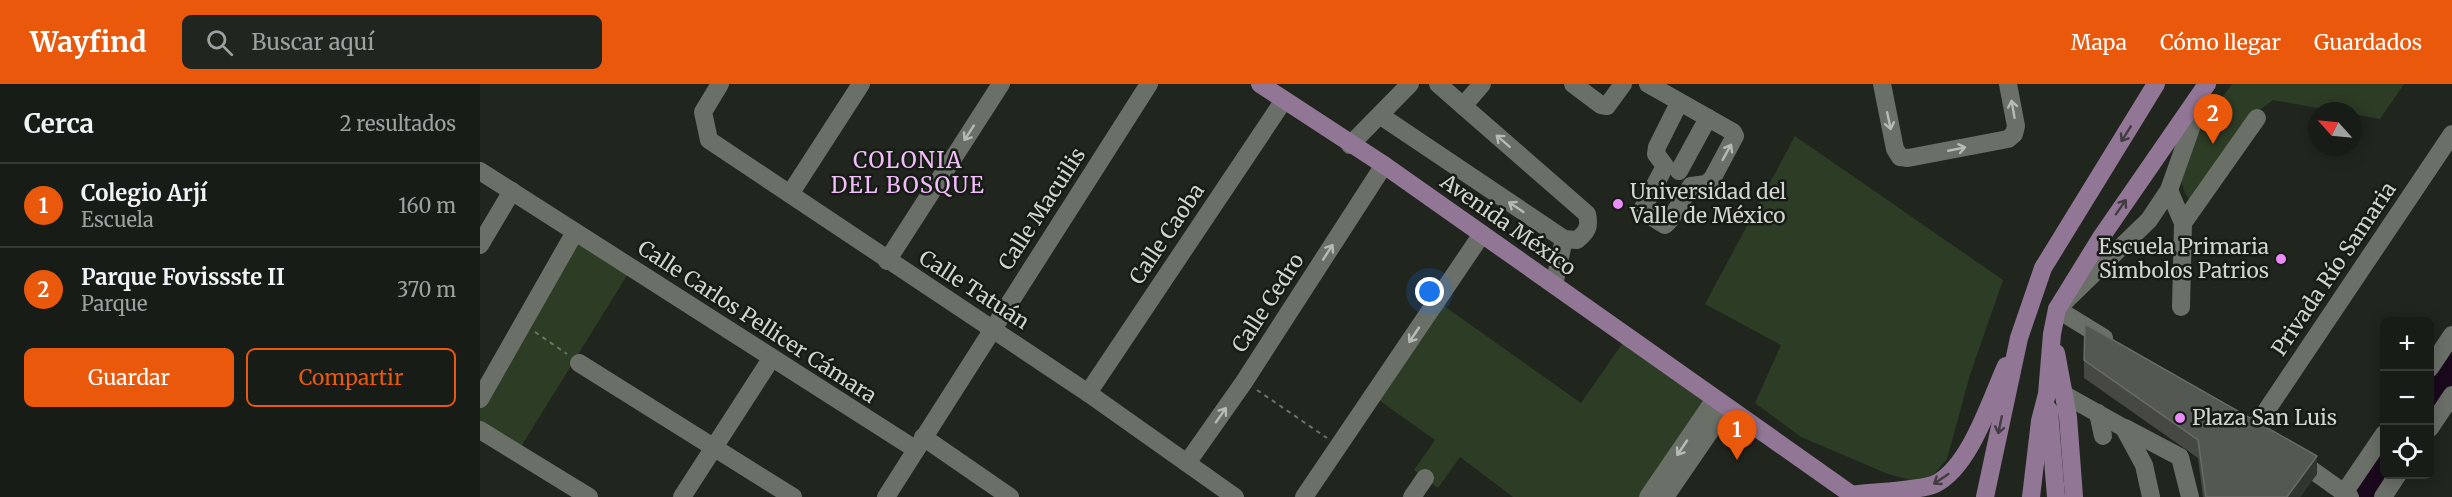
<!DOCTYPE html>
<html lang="es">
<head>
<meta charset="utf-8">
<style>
	body { margin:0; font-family:Merriweather,serif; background:#21251f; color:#f1f3f6 }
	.controls { position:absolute; right:18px; bottom:18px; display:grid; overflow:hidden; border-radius:9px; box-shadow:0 3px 15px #0003 }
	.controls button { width:54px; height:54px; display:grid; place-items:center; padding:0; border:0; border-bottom:2px solid #363a35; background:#181c16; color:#f1f3f6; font:30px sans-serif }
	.compass { position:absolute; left:1828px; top:18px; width:54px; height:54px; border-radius:50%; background:#181c16; box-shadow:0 3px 15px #0003; rotate:297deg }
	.you { position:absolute; left:950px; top:208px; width:21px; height:21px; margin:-15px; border:4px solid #fff; border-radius:50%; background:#1a73e8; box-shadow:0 0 0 9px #1a73e833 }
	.badge { display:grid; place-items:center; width:39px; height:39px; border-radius:50%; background:#ea580c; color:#fff; font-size:20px; font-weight:700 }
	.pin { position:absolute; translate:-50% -50px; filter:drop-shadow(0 2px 3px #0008) }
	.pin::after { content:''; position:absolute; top:32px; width:21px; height:18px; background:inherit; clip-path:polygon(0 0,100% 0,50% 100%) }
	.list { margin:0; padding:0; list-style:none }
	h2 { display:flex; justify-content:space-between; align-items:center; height:78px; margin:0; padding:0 24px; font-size:26px }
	h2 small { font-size:20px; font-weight:400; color:#9fa1a1 }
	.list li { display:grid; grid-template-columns:39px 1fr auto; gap:18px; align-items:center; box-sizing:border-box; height:84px; padding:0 24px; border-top:2px solid #363a35 }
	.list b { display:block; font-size:22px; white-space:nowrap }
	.list p { margin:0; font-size:20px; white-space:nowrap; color:#9fa1a1 }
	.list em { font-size:20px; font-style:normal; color:#9fa1a1 }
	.actions { display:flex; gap:12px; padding:18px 24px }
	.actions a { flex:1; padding:14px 0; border:2px solid #ea580c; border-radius:9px; text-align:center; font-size:21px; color:#ea580c }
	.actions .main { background:#ea580c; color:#fff }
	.icon { flex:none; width:33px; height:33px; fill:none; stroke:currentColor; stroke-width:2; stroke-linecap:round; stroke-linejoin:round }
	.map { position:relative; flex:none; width:1972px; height:413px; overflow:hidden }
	header { display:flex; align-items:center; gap:36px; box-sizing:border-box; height:84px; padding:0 30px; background:#ea580c; color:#fff }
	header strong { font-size:28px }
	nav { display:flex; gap:33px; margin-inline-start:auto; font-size:21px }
	.search { width:420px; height:54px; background:#21251f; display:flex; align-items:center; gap:15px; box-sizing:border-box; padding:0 21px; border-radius:9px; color:#9fa1a1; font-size:22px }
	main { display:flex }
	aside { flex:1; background:#181c16 }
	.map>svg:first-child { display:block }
	.green { fill:#2d3c25 }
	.water { fill:#1a081d }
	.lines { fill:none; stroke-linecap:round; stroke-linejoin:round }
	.path { stroke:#6d716b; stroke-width:2; stroke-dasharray:4.5 4.5; stroke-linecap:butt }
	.minor { stroke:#6a6f68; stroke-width:18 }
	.major { stroke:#927696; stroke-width:18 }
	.wall { fill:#464943 }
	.shaded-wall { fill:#30352e }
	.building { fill:#545852; stroke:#686c65; stroke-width:1.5 }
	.oneway { stroke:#b7bbb5 }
	.oneway2 { stroke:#423b42 }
	.poi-dot { fill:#ec8cfb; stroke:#171b15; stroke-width:2 }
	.labels { text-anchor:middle; stroke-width:5; stroke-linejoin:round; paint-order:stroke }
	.poi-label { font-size:21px; fill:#d1d4cf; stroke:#171b15; text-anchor:start }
	.street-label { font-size:21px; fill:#d1d4cf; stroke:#171b15 }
	.neighbourhood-label { font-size:22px; letter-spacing:1.5px; fill:#f2bdfa; stroke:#171b15 }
</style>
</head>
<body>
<header>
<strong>Wayfind</strong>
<div class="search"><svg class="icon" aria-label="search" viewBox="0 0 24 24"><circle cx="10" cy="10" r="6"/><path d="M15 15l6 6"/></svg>Buscar aquí</div>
<nav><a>Mapa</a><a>Cómo llegar</a><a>Guardados</a></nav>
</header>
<main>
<aside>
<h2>Cerca<small>2 resultados</small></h2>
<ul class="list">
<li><span class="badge">1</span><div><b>Colegio Arjí</b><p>Escuela</p></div><em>160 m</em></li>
<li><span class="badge">2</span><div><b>Parque Fovissste II</b><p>Parque</p></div><em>370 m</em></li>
</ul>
<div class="actions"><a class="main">Guardar</a><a>Compartir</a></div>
</aside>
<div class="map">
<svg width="1972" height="413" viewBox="0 0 1972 413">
	<rect width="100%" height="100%" fill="#20251e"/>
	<g class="green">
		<path d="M 1752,0 L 1924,0 L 1900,35 L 1873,30 L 1873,27 L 1854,27 L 1793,16 L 1780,26 L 1711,117 C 1681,86 1733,27 1752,0 Z"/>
		<path d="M 1315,52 L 1523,196 L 1490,291 L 1467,375 L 1455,389 L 1444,395 L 1430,396 L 1408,390 L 1321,353 L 1275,319 L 1301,261 L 1225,220 Z"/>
		<path d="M 95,148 L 151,185 L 37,369 L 0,346 L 0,315 Z"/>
		<path d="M 957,217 L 1101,319 L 1147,253 L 1235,315 L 1168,413 L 1033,413 L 980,373 L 958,404 L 934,386 L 955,356 L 893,312 Z"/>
	</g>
	<g class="water">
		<path d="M 1972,251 L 1972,311 L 1950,344 L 1950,284 Z"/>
		<path d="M 1904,350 L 1904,390 L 1918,391 L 1903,413 L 1870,413 Z"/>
	</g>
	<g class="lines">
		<g class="path">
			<path d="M 55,248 L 87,270"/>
			<path d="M 777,306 L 847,354"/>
		</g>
		<g class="minor">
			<path d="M 240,0 L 223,28 L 229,56 L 608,309 L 755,413"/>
			<path d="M 1093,0 L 1121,21 L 1127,22 L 1143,0"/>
			<path d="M 1168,0 L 1253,48 L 1255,52 L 1232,95 L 1226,100 L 1211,102 L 1190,136 L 1185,141 L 1164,128 L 1163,124 L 1185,82 L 1176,70 L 1177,63 L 1199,19"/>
			<path d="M 1402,0 L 1415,65 L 1420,73 L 1428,74 L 1528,55 L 1534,50 L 1536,42 L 1528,0"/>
			<path d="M 983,22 L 1002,0"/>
			<path d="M 901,32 L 1084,155 L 1097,156 C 1107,148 1110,143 1107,130 L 958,0"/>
			<path d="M 870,61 L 930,0"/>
			<path d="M 0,87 L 435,365"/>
			<path d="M 1199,87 L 1228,34"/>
			<path d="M 1689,106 L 1703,139 L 1701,223"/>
			<path d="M 310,110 L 381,0"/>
			<path d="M 1703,139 L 1777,34"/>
			<path d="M 0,161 L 32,107"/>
			<path d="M 407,177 L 521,0"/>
			<path d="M 1074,201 L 1084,155"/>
			<path d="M 1624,254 L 1577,225 L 1669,136 L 1689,106 L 1722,13"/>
			<path d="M 99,279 L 313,413"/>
			<path d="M 1950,284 L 1972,251"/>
			<path d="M 608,309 L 804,16"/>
			<path d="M 1585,311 L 1644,344 L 1664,381 L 1671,413"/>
			<path d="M 0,315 L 95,148"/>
			<path d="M 1618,329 L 1623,352"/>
			<path d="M 1645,344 L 1700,373 L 1710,413"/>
			<path d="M 1950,344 L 1972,311"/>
			<path d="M 1774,345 L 1972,50"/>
			<path d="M 0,346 L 109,413"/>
			<path d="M 443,353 L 530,413"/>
			<path d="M 1818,376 L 1870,413"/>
			<path d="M 707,379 L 764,298 L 904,81"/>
			<path d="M 1864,409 L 1904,350"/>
			<path d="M 202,413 L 291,275"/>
			<path d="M 406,413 L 669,0"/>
			<path d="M 824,413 L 1002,150"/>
			<path d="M 932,413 L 945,394"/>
			<path d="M 1168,413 L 1235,315"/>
			<path d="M 1185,413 L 1246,324"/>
			<path d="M 1903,413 L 1918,390"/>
		</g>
		<g class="major">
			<path d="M 780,0 L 904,81 L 1375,413"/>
			<path d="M 1576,269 L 1588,333 L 1594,413"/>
			<path d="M 1569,326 L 1576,413"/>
			<path d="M 1371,411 C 1390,408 1440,407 1455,400 C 1490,383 1510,317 1526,282"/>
			<path d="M 1505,413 L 1539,254 L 1563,184 L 1676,0"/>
			<path d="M 1551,413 L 1560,337 L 1567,310 L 1572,250 L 1577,225 L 1622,152 L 1727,0"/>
		</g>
	</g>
	<path class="wall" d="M 1604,276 L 1837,390 L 1820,413 L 1723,413 L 1718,374 L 1604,294 Z"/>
	<path class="shaded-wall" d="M 1837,372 L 1837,390 L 1820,413 L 1807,413 Z"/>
	<path class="building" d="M 1605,240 L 1837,372 L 1807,413 L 1726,413 L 1718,356 L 1604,276 Z"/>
	<defs><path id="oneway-shaft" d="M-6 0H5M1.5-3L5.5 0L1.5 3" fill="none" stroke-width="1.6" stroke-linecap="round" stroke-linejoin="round" transform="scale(1.5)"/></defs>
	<g class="oneway">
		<use href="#oneway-shaft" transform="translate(1533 25) rotate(-100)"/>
		<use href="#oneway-shaft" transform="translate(1409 37) rotate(78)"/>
		<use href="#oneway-shaft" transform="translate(489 49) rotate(123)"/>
		<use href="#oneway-shaft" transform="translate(1023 57) rotate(-139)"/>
		<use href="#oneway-shaft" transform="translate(1477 65) rotate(-11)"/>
		<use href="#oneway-shaft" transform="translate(1247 68) rotate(-61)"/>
		<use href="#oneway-shaft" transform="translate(1036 123) rotate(-146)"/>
		<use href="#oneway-shaft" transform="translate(848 168) rotate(-57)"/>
		<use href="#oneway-shaft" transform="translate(934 251) rotate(124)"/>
		<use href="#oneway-shaft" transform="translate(741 331) rotate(-55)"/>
		<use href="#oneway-shaft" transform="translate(1202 364) rotate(124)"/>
	</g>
	<g class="oneway2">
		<use href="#oneway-shaft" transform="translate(1646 50) rotate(122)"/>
		<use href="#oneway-shaft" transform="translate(1641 123) rotate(-55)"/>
		<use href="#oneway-shaft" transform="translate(1520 341) rotate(102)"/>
		<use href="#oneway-shaft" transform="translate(1461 395) rotate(146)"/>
	</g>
	<g class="poi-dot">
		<circle cx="1138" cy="120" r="6"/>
		<circle cx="1801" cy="175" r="6"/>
		<circle cx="1700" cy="334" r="6"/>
	</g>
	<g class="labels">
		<g class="poi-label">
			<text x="1150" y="115">Universidad del<tspan x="1150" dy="24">Valle de México</tspan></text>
			<text x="1789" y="170" text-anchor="end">Escuela Primaria<tspan x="1789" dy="24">Simbolos Patrios</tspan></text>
			<text x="1712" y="341">Plaza San Luis</text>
		</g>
		<g class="street-label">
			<text transform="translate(562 125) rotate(-57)" y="7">Calle Macuilis</text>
			<text transform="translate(1028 141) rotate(35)" y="7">Avenida México</text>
			<text transform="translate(687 150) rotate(-56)" y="7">Calle Caoba</text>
			<text transform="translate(1854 185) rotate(-56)" y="7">Privada Río Samaria</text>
			<text transform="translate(494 206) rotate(33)" y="7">Calle Tatuán</text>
			<text transform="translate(788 219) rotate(-57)" y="7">Calle Cedro</text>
			<text transform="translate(277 238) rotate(33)" y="7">Calle Carlos Pellicer Cámara</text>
		</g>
		<g class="neighbourhood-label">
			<text x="428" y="84">COLONIA<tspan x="428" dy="25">DEL BOSQUE</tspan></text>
		</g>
	</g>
</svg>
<div class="controls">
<button>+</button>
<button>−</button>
<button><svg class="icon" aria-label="locate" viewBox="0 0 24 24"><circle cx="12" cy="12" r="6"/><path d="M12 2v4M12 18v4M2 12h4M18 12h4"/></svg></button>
</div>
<svg class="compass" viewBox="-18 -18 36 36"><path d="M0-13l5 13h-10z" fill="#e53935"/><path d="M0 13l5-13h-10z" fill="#9fa1a1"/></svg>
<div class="you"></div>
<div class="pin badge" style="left:1257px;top:376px">1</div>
<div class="pin badge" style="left:1733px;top:60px">2</div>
</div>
</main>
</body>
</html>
